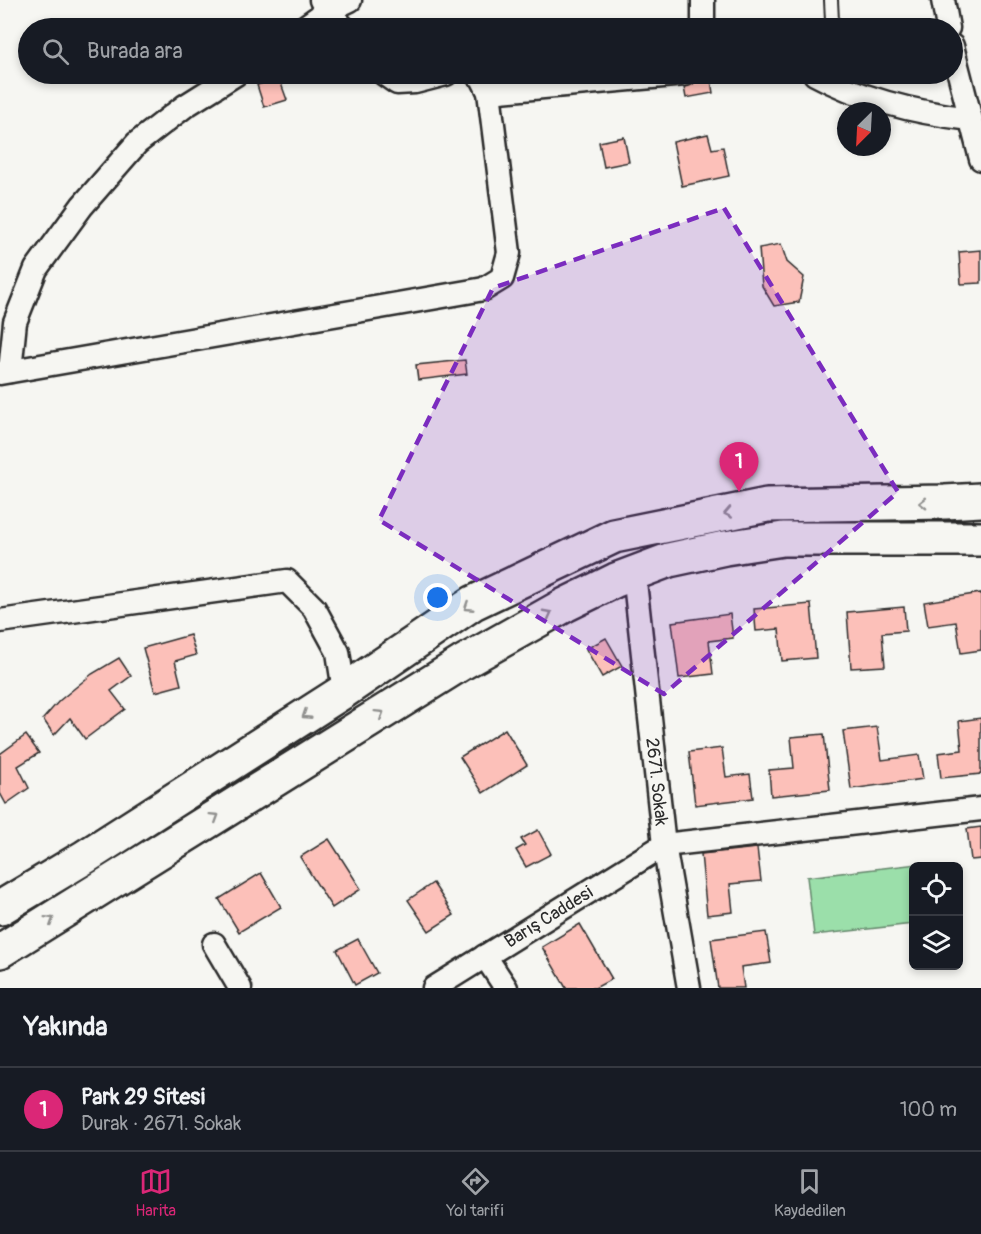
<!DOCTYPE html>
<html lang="tr">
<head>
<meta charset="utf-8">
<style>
	body { margin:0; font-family:Pangolin,sans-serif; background:#20242c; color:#f1f3f6 }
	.controls { position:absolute; right:18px; bottom:18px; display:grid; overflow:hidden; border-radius:9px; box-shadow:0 3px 9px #0003 }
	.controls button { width:54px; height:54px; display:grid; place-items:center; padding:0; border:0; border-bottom:2px solid #363941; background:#171b24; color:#f1f3f6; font:30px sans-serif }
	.compass { position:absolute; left:837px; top:102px; width:54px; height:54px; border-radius:50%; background:#171b24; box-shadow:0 3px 9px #0003; rotate:204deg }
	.you { position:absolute; left:438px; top:598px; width:21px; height:21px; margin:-15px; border:4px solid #fff; border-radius:50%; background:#1a73e8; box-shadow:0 0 0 9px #1a73e833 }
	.badge { display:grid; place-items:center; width:39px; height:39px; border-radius:50%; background:#db2777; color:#fff; font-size:20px; font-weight:700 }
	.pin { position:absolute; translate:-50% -50px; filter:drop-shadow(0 2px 3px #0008) }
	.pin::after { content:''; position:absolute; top:32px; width:21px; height:18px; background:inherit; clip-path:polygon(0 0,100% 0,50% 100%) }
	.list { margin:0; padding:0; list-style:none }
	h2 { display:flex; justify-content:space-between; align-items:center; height:78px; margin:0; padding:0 24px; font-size:26px }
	h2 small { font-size:20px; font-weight:400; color:#9ea1a6 }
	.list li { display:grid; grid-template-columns:39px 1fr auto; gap:18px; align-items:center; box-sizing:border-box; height:84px; padding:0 24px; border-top:2px solid #363941 }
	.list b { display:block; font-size:22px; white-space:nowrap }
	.list p { margin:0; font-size:20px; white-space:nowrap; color:#9ea1a6 }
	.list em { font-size:20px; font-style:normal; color:#9ea1a6 }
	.icon { flex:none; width:33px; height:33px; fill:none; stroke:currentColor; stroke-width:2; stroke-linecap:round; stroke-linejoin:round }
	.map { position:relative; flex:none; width:981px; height:988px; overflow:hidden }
	.search { position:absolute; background:#171b24; box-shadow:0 3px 9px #0003; left:18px; right:18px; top:18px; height:66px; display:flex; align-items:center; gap:15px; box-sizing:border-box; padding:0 21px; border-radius:33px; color:#9ea1a6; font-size:22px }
	.sheet { height:162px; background:#171b24 }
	nav { display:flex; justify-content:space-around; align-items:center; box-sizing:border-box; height:84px; border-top:2px solid #363941; background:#171b24; font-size:16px; color:#9ea1a6 }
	nav a { display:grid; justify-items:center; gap:3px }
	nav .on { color:#db2777 }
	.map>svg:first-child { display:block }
	.green { fill:#9bdfaa; stroke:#63856a; stroke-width:1.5 }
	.building { fill:#fcc0b9; stroke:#2b2b2b; stroke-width:1.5 }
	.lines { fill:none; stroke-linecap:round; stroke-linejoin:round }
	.lane-casing { stroke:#2b2b2b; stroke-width:16 }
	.street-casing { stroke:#2b2b2b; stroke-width:27 }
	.primary-casing { stroke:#2b2b2b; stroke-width:38 }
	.lane { stroke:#f6f6f2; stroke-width:12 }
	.street { stroke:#f6f6f2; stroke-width:22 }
	.primary { stroke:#f6f6f2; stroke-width:33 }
	.oneway { stroke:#90908e }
	.marked { fill:#7b2cbf; fill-opacity:0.2; stroke:#7b2cbf; stroke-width:4.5; stroke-dasharray:12 8; stroke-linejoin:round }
	.labels { text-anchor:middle; stroke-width:4.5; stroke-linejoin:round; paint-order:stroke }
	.street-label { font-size:18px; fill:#2b2b2b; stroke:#f6f6f2 }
</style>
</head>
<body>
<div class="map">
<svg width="981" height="988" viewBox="0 0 981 988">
	<rect width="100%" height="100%" fill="#f6f6f2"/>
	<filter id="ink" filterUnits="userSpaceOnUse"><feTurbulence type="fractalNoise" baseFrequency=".0167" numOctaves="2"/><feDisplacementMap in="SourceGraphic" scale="12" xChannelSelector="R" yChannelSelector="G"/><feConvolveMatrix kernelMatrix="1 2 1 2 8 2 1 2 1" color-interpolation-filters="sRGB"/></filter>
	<g filter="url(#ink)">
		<path class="green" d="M 917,864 L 917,866 L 914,866 L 913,924 L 814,935 L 807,877 Z"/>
		<g class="building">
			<path d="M 710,74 L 713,93 L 686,98 L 682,77 Z"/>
			<path d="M 279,78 L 287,100 L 264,107 L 257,85 Z"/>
			<path d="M 708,134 L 712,149 L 723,147 L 729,176 L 682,186 L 673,142 Z"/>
			<path d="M 624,137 L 629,162 L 604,167 L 599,142 Z"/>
			<path d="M 781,244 L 787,262 L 804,277 L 799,302 L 774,306 L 762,286 L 759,248 Z"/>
			<path d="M 981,250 L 981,283 L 961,284 L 959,252 Z"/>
			<path d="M 465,360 L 467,374 L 418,380 L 416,365 Z"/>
			<path d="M 981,593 L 981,650 L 961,653 L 956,622 L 928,626 L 924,602 Z"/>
			<path d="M 811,604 L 816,658 L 782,661 L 779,629 L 756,631 L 754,609 Z"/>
			<path d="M 904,607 L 906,631 L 882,633 L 885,666 L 851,668 L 847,612 Z"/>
			<path d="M 730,614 L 733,638 L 709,641 L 713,674 L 679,678 L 672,622 Z"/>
			<path d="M 190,635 L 196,655 L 175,661 L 181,685 L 155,692 L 143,648 Z"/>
			<path d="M 606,638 L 622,666 L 602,677 L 586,649 Z"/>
			<path d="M 119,658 L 131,676 L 111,691 L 125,709 L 85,739 L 70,718 L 54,735 L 43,719 L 59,701 L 92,674 Z"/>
			<path d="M 981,718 L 981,774 L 941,778 L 938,753 L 962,750 L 959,721 Z"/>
			<path d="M 877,727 L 882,760 L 919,755 L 923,779 L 851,789 L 843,731 Z"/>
			<path d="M 505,729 L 527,765 L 483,793 L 460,757 Z"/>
			<path d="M 824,734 L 830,790 L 771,796 L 769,770 L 794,768 L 791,737 Z"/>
			<path d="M 26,735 L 39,753 L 18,766 L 29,788 L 6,804 L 0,793 L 0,754 Z"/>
			<path d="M 722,748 L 726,777 L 750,774 L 753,798 L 695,805 L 689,752 Z"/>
			<path d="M 981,827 L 981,859 L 971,860 L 967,829 Z"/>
			<path d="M 538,830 L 551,854 L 526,867 L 516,850 L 525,845 L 521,839 Z"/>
			<path d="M 329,839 L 361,889 L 332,908 L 300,857 Z"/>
			<path d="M 757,848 L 761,881 L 730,884 L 733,912 L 707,915 L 701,854 Z"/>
			<path d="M 261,873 L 281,907 L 239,932 L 219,899 Z"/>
			<path d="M 433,883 L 454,915 L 429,931 L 408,900 Z"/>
			<path d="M 580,924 L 612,979 L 595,988 L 566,988 L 542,947 Z"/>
			<path d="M 766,932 L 771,963 L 741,967 L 744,988 L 718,988 L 711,939 Z"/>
			<path d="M 358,939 L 377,973 L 355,985 L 337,950 Z"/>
		</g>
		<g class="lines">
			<defs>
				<path id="lane" d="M 831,0 L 832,21"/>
				<g id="street">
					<path d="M 321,0 L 327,11 L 344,28"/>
					<path d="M 943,0 L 948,28"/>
					<path d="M 303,28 L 327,11 L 350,0"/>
					<path d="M 703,28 L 703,0"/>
					<path d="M 952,46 L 981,159"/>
					<path d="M 384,74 L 397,83 L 415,82 L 446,74"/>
					<path d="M 815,74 C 863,100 917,113 971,119"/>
					<path d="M 489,92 L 685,74"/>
					<path d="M 10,371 L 15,322 L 36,269 L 82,206 L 137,143 L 185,106 L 236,74"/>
					<path d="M 0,373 L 484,289 L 502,278 L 509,253 L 489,92 L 480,74 L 476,74"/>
					<path id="s1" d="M 634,573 L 664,845 L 689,988"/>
					<path d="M 0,621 L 287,581 L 314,608 L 338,652 L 344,691"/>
					<path d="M 214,944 L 240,988"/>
					<path d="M 485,956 L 506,988"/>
					<path id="s2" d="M 434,988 L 664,845 L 981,809"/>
				</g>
				<g id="primary">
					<path d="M 0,908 L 85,857 L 344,691 L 473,603 L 614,536 L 767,505 L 945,502 L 981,500"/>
					<path d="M 0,951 L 462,663 L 565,605 L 616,580 L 669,560 L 725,548 L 783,539 L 981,539"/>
				</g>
			</defs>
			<use href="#lane" class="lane-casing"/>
			<use href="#street" class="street-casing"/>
			<use href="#primary" class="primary-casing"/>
			<use href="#lane" class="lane"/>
			<use href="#street" class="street"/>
			<use href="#primary" class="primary"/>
		</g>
		<defs><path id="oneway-chevron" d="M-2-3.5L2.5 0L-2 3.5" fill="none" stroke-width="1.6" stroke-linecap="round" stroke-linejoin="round" transform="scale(1.5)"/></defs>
		<g class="oneway">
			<use href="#oneway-chevron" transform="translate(923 503) rotate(179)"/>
			<use href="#oneway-chevron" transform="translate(728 513) rotate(169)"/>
			<use href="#oneway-chevron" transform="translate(468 607) rotate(147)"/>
			<use href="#oneway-chevron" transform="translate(548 614) rotate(-28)"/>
			<use href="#oneway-chevron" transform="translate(380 714) rotate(-32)"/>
			<use href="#oneway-chevron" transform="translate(306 715) rotate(147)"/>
			<use href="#oneway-chevron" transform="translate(215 817) rotate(-32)"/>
			<use href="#oneway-chevron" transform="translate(50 920) rotate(-32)"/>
		</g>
	</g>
	<path class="marked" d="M 724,208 L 898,492 L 664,694 L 379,520 L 493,288 Z"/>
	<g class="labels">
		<g class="street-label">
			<text dy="6" stroke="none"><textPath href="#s1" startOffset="210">2671. Sokak</textPath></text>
			<text dy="6" stroke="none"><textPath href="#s2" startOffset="135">Barış Caddesi</textPath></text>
		</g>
	</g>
</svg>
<div class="controls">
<button><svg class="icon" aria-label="locate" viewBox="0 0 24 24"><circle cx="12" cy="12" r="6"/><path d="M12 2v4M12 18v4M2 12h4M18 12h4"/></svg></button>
<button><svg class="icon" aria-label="layers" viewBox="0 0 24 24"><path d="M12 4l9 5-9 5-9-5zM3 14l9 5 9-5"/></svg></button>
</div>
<svg class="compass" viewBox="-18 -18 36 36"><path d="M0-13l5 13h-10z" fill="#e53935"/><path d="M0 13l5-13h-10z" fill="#9ea1a6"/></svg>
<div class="you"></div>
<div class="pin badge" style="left:739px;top:492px">1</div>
<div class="search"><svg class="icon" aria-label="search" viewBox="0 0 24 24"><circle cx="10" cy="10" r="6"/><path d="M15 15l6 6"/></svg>Burada ara</div>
</div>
<section class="sheet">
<h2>Yakında<small></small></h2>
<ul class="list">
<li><span class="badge">1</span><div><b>Park 29 Sitesi</b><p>Durak · 2671. Sokak</p></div><em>100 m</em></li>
</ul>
</section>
<nav>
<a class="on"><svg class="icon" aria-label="map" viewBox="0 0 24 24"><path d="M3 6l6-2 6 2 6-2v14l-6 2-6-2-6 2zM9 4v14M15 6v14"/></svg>Harita</a>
<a><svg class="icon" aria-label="directions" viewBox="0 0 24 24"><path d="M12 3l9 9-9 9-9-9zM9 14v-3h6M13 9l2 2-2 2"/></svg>Yol tarifi</a>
<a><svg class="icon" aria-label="saved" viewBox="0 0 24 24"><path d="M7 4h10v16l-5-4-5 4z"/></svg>Kaydedilen</a>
</nav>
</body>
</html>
